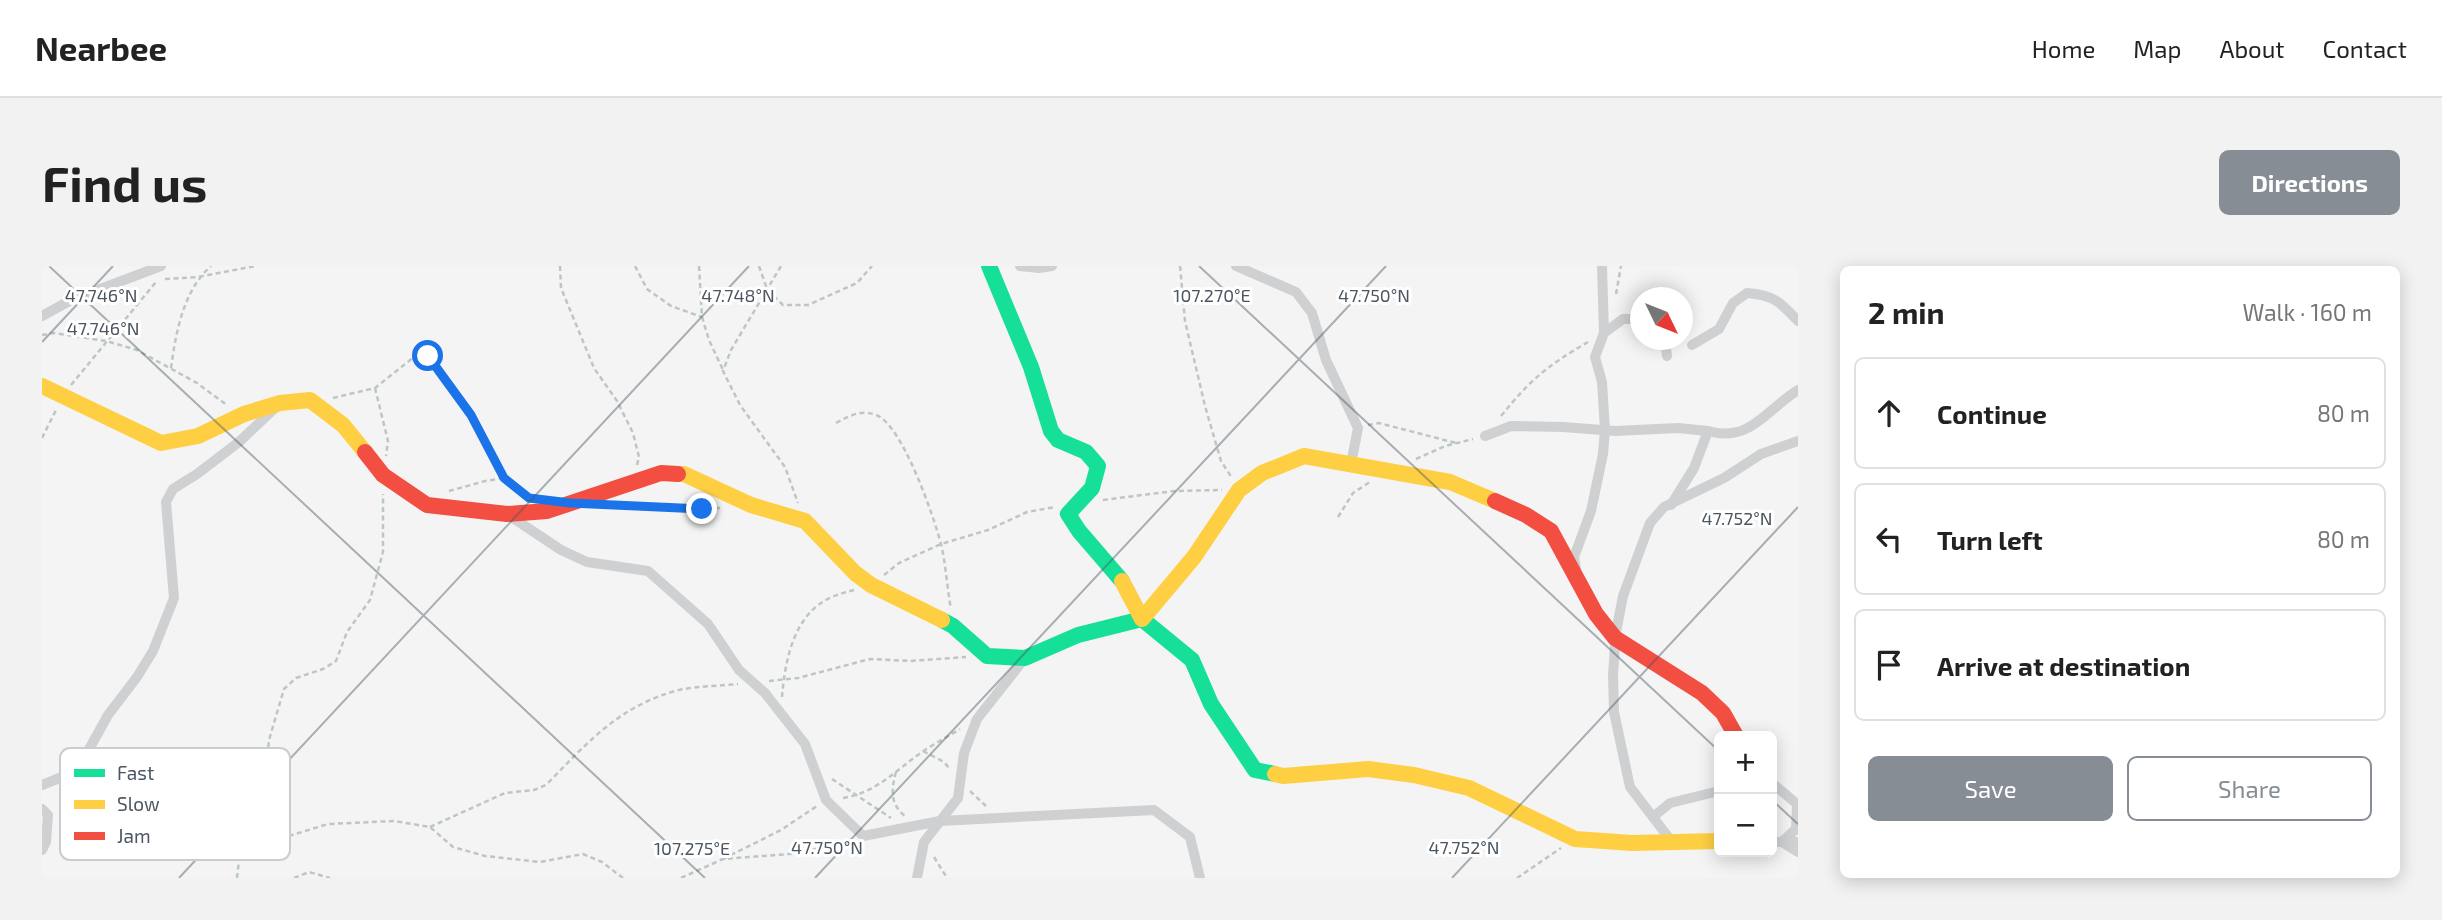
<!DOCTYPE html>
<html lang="en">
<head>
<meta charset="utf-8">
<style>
	body { margin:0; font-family:"Exo 2",sans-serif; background:#f2f2f2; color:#222 }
	.controls { position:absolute; right:21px; bottom:21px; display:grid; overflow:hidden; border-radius:10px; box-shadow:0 4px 18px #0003 }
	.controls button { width:63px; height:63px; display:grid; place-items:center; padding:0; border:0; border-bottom:2px solid #e0e0e0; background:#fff; color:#222; font:35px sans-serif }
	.compass { position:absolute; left:1588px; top:21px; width:63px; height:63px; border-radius:50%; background:#fff; box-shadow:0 4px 18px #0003; rotate:133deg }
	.stop { position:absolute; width:21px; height:21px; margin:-16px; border:5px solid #1a73e8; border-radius:50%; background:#fff }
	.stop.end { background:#1a73e8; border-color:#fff; box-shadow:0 2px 7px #0008 }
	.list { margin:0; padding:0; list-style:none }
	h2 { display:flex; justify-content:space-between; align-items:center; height:91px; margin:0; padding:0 28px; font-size:30px }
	h2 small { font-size:23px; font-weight:400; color:#767676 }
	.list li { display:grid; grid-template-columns:46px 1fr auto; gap:21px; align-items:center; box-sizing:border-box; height:112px; margin:0 14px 14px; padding:0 14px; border:2px solid #e0e0e0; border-radius:10px }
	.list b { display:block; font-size:26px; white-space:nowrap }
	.list em { font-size:23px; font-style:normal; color:#767676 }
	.actions { display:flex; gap:14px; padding:21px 28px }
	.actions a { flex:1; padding:16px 0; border:2px solid #868d94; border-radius:10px; text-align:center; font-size:24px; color:#868d94 }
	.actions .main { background:#868d94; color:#fff }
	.icon { flex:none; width:38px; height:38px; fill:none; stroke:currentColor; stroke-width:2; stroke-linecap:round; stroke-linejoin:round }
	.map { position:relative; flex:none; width:1756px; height:612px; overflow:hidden; border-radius:10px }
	header { display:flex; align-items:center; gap:42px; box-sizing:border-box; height:98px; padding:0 35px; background:#fff; border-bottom:2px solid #e0e0e0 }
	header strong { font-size:33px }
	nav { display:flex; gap:38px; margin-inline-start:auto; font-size:24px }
	.intro { display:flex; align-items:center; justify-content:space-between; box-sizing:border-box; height:168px; padding:0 42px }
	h1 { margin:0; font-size:49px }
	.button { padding:18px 32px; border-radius:10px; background:#868d94; color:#fff; font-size:24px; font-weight:700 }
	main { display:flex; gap:42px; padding:0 42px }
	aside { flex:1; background:#fff; border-radius:10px; box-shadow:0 4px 18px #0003 }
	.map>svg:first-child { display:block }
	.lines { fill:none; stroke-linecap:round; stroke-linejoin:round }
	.path { stroke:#bcc7c4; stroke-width:2.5; stroke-dasharray:5 3.5; stroke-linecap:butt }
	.street { stroke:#ced0d2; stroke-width:10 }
	.fast { stroke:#16e098; stroke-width:16 }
	.slow { stroke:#ffcf43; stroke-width:16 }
	.jam { stroke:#f24e42; stroke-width:16 }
	.route { stroke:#1a73e8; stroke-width:9 }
	.ticks { fill:none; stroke:#4a5661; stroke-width:2; stroke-opacity:0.45 }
	.key { fill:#fff; stroke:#c9ccd0; stroke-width:2 }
	.key-label { font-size:19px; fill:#4a5661 }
	.ticks-label { font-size:18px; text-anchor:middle; fill:#4a5661; stroke:#fff; stroke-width:6; stroke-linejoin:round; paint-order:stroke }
</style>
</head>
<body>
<header>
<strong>Nearbee</strong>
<nav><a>Home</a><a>Map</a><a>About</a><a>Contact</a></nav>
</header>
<div class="intro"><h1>Find us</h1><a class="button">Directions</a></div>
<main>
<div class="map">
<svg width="1756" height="612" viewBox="0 0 1756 612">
	<rect width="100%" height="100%" fill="#f4f4f4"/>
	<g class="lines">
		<g class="path">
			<path d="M 518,0 L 519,22 L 552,102 L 575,135 L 591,167 L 597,191 L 595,199"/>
			<path d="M 593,0 L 605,23 L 629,40 L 660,51"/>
			<path d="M 657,0 L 660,51 L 667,74 L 681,104"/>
			<path d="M 717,0 L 725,23 L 741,39 L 766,39 L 815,17 L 830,0"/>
			<path d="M 739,0 L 689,84 L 681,105 L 698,139 L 743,201 L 756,237"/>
			<path d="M 1138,0 L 1143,55 L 1163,140 L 1179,195 L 1190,212"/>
			<path d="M 123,13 L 156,11 L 213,0"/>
			<path d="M 1574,28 L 1579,0"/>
			<path d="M 0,69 L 12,67 L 64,75 L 95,84 L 155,117 L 186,140"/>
			<path d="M 129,102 C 134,66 141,25 169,0"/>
			<path d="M 29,119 L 114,16"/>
			<path d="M 333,122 L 346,175 L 344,190"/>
			<path d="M 291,132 L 333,122 L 377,87 L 386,90 L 429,149 L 462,212 L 486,232"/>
			<path d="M 1459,150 C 1489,113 1505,100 1546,76"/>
			<path d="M 794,157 C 807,150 819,143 834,149 C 860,158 892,251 899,278 C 904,299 905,322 909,343"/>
			<path d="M 1326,159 L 1337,157 L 1414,177"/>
			<path d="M 0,172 L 15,142"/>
			<path d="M 1374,193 L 1403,180 L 1431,173"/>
			<path d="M 407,225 L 443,215 L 462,212"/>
			<path d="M 1061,234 L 1132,225 L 1180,224"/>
			<path d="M 573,238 L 660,243 L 678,242"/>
			<path d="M 1296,251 L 1311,227 L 1328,216"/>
			<path d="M 842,309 L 857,297 L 899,278 L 946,264 L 985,246 L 1013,241"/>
			<path d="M 727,415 L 756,412 L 828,393 L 868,395 L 924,391"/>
			<path d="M 740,431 C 743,394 752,347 790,331 C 797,328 804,326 812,324"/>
			<path d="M 881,485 L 902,496 L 907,502"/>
			<path d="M 854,506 C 849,524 848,538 863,550"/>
			<path d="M 790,513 L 849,552"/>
			<path d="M 928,525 L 944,540"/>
			<path d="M 801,532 C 834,527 854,504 880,486 C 892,478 905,471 918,463"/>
			<path d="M 388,561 L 463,527 L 492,524 L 504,519 C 545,477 578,439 637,424 C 656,420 677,420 696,418"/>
			<path d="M 198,585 L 286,558 L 352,555 L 388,561 L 411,581 L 443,590 L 498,596 L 541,588 L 560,596 L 581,612"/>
			<path d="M 892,591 L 905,612"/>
			<path d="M 681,593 L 739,564 L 775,540"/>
			<path d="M 195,612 L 198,585 L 222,528 L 227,474 L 242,423 L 254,412 L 281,403 L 294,395 L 305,366 L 328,334 L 341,286 L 341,228"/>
			<path d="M 252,612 L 267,606 L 288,612"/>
			<path d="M 639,612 L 681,593 L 760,587 L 808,573"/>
			<path d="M 1475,612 L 1519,582"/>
		</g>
		<g class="street">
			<path d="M 978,0 L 997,2 L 1010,0"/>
			<path d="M 1194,0 L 1254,26 L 1270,47 L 1284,94 L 1316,162 L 1309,198"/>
			<path d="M 1560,0 L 1562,67"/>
			<path d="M 0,50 L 29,34 L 119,0"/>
			<path d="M 1623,74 L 1625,90"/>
			<path d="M 1650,79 L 1677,63 L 1691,37 L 1705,27 C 1732,29 1738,36 1756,55"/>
			<path d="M 1666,165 C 1708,177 1724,144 1756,124"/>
			<path d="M 1443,170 L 1469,160 L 1521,161 L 1573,165 L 1636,162 L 1666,165 L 1652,202 L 1629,239"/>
			<path d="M 465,248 L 519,284 L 545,296 L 606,305 L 666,358 L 697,404 L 723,427 L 763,478 L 784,534 L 821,570 L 898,555 L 1112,544 L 1148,571 L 1158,612"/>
			<path d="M 1534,303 L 1532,291 L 1549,245 L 1561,188 L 1563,164 L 1560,116 L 1553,91 L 1562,67 L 1581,53 L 1598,53"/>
			<path d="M 1730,517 L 1755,538 L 1754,563 L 1740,576 L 1756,576"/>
			<path d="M 0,519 L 35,505 L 66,449 L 95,411 L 111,385 L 132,332 L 124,236 L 131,223 L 155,208 L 197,176 L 236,139"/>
			<path d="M 0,543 L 6,549 L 4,576 L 0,584"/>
			<path d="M 1611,551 L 1628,537 L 1677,525"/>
			<path d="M 1630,576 L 1588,521 L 1572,446 L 1571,409 L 1574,366 L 1581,330 L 1608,257 L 1622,241 L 1682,212 L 1719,188 L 1756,175"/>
			<path d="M 1730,576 L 1740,576 L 1756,586"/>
			<path d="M 875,612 L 882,576 L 916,532 L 922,487 L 935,453 L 983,392"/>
		</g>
		<g class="fast">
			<path d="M 947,0 L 989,101 L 1009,165 L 1016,174 L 1044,186 L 1056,200 L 1050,222 L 1026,248 L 1037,265 L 1080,315"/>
			<path d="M 900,354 L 911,360 L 945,390 L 983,392 L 1036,369 L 1100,353 L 1150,394 L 1169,438 L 1213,504 L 1233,508"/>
		</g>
		<g class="slow">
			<path d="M 0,120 L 119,177 L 156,170 L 202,148 L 238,137 L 268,134 L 301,159 L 323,186"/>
			<path d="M 636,208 L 642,208 L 709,239 L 763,255 L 813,307 L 829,319 L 900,354"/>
			<path d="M 1080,315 L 1100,353 L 1152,291 L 1197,224 L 1220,207 L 1262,190 L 1408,216 L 1453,235"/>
			<path d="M 1233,508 L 1241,510 L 1326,503 L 1372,509 L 1427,522 L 1533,573 L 1590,577 L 1677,575"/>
		</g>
		<g class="jam">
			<path d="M 323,186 L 341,209 L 385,239 L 465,248 L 505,245 L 619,207 L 636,208"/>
			<path d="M 1453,235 L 1484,249 L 1509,265 L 1554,348 L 1573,372 L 1660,427 L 1681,447 L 1694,470"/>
		</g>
	</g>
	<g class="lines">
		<path class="route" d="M 386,90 L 429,149 L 462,212 L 487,232 L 528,237 L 660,243"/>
	</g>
	<path class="ticks" d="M 7,0 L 663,612M 1157,0 L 1677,485M 0,76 L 71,0M 1730,534 L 1756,558M 137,612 L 707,0M 773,612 L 1344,0M 1410,612 L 1756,241"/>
	<rect x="18" y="482" width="230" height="112" rx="10" class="key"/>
	<rect x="32" y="503" width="31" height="8" fill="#16e098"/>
	<rect x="32" y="534" width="31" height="9" fill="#ffcf43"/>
	<rect x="32" y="566" width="31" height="8" fill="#f24e42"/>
	<g class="key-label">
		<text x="75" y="514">Fast</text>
		<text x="75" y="545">Slow</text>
		<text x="75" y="577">Jam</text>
	</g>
	<g class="ticks-label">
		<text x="1170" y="36">107.270°E</text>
		<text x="59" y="36">47.746°N</text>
		<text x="696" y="36">47.748°N</text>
		<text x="1332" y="36">47.750°N</text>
		<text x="61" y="69">47.746°N</text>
		<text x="1695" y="259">47.752°N</text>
		<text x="785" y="588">47.750°N</text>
		<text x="1422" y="588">47.752°N</text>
		<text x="650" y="589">107.275°E</text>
	</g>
</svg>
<div class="controls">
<button>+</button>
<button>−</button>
</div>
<svg class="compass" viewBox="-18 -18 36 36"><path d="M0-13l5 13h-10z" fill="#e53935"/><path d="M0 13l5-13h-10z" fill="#767676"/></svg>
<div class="stop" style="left:386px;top:90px"></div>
<div class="stop end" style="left:660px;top:243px"></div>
</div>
<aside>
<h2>2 min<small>Walk · 160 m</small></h2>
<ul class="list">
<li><svg class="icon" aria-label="ahead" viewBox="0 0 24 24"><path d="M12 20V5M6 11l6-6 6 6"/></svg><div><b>Continue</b></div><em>80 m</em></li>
<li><svg class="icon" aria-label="left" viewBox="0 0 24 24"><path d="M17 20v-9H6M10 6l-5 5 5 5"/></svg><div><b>Turn left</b></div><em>80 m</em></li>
<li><svg class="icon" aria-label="arrive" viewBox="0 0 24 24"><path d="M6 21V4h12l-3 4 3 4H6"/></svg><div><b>Arrive at destination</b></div></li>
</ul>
<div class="actions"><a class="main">Save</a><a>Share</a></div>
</aside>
</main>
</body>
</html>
